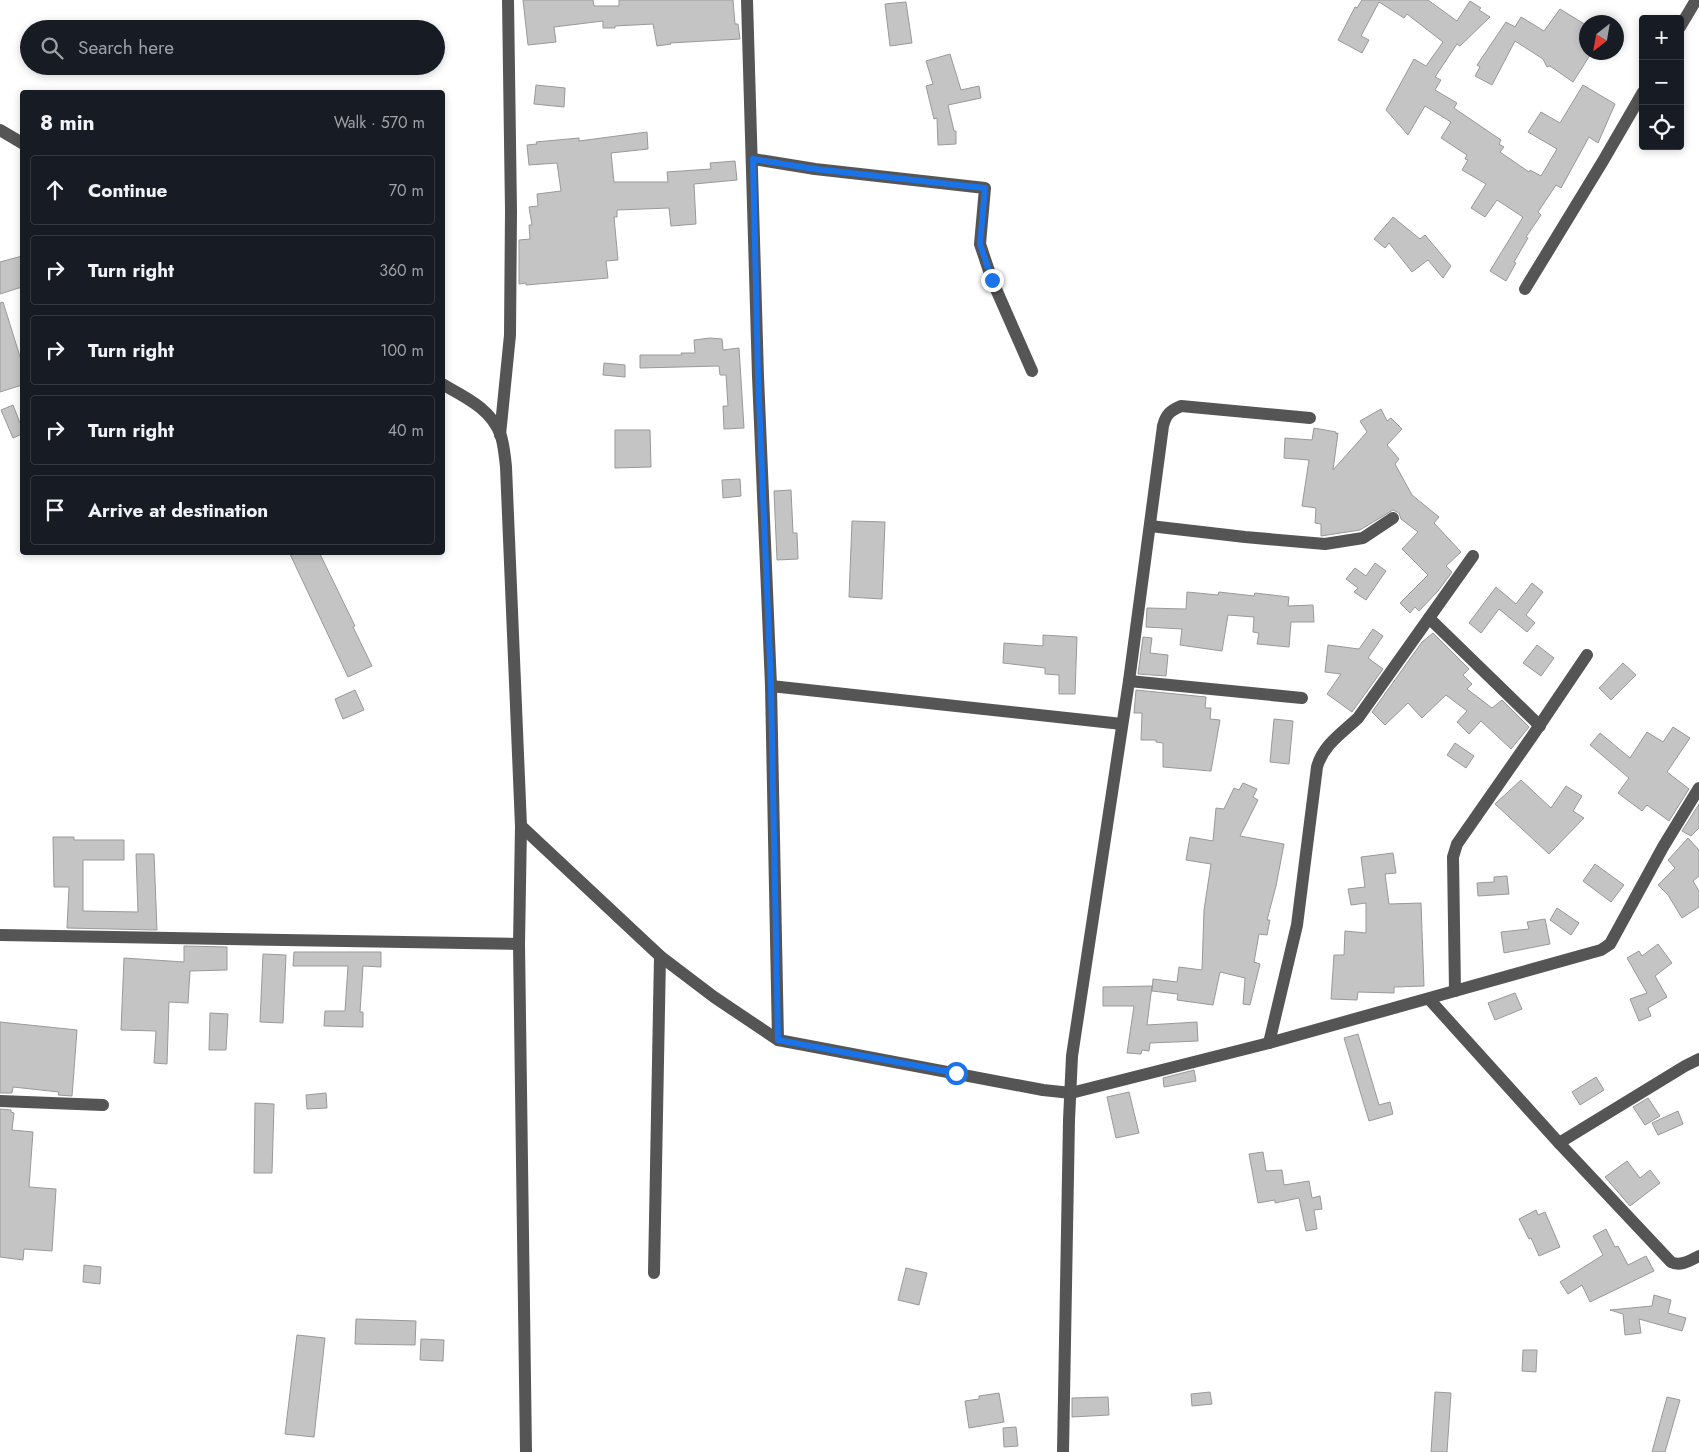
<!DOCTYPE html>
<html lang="en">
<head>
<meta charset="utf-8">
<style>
	body { margin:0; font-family:Jost,sans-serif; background:#242831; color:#f1f3f6 }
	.controls { position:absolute; right:15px; top:15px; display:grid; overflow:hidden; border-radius:5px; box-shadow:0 2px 8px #0003 }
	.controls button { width:45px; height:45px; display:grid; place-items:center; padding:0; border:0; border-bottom:1px solid #363941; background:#171b24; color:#f1f3f6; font:25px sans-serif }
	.compass { position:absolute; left:1579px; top:15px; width:45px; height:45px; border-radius:50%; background:#171b24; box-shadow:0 2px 8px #0003; rotate:211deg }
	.stop { position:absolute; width:15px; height:15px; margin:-11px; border:4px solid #1a73e8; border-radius:50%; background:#fff }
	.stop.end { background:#1a73e8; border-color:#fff; box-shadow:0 1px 5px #0008 }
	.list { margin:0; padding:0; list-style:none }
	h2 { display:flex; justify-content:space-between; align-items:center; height:65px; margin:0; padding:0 20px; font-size:21px }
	h2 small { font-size:16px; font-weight:400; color:#9ea1a6 }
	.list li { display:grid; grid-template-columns:32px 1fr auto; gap:15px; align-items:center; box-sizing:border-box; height:70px; margin:0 10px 10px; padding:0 10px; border:1px solid #363941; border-radius:5px }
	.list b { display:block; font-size:19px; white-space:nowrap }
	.list em { font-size:16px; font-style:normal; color:#9ea1a6 }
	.icon { flex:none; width:28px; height:28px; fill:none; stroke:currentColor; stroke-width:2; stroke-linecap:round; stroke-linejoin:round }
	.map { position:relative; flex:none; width:1699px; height:1452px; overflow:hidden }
	.search { position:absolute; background:#171b24; box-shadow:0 2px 8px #0003; left:20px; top:20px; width:425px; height:55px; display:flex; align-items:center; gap:12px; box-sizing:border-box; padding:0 18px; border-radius:28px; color:#9ea1a6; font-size:19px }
	.panel { position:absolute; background:#171b24; box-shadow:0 2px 8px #0003; left:20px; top:90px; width:425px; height:465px; border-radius:5px }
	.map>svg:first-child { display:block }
	.building { fill:#c4c4c4; stroke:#999 }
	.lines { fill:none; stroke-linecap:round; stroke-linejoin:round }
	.minor { stroke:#555; stroke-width:12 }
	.route { stroke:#1a73e8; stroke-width:6 }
</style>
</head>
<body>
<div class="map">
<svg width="1699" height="1452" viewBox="0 0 1699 1452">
	<rect width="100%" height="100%" fill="#fff"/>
	<g class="building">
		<path d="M 523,0 L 593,0 L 594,6 L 619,6 L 619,0 L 733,0 L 735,24 L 738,24 L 740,39 L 670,43 L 671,44 L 657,46 L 653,24 L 615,26 L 615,28 L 603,28 L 603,21 L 554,27 L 556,42 L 528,45 Z"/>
		<path d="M 1362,0 L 1428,0 L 1457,21 L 1470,1 L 1481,8 L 1479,10 L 1490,17 L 1460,46 L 1457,44 L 1435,77 L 1441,80 L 1435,90 L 1457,103 L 1454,108 L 1501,140 L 1499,144 L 1504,147 L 1500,152 L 1529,172 L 1530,170 L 1541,176 L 1557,149 L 1528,132 L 1541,112 L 1560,123 L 1583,85 L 1615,104 L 1598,143 L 1589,137 L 1561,188 L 1556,185 L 1538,212 L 1541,215 L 1526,237 L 1528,238 L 1514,262 L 1516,263 L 1506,281 L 1490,271 L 1523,217 L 1497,200 L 1485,217 L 1471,208 L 1486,184 L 1462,170 L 1468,160 L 1465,159 L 1467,155 L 1441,138 L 1451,122 L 1425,106 L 1408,135 L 1386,110 L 1414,59 L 1426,66 L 1443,42 L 1407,14 L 1404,18 L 1379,2 L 1361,36 L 1369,40 L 1362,53 L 1338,40 L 1355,7 L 1357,8 Z"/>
		<path d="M 906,2 L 912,43 L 890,46 L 885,4 Z"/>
		<path d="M 1560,9 L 1586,25 L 1586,52 L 1592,52 L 1573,82 L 1550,66 L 1547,67 L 1543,59 L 1515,41 L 1492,85 L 1475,76 L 1480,67 L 1477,65 L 1506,22 L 1515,27 L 1521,17 L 1544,31 Z"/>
		<path d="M 950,54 L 961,90 L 979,86 L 981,98 L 948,105 L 954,131 L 956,131 L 956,144 L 938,145 L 937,118 L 934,119 L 926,86 L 933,84 L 926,61 Z"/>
		<path d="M 536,85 L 565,88 L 564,107 L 534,104 Z"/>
		<path d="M 647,132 L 648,149 L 611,153 L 614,182 L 668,182 L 667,172 L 711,169 L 710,163 L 735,161 L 737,180 L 694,184 L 696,224 L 671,226 L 669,208 L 617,210 L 617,217 L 614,217 L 618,260 L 606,261 L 608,278 L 526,285 L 526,283 L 519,284 L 519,240 L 530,239 L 529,225 L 532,225 L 529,207 L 538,206 L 537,194 L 561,191 L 557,163 L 529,165 L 527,145 L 537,144 L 536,142 L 579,138 L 579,141 Z"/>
		<path d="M 1393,217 L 1420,239 L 1425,235 L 1451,266 L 1443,278 L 1428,260 L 1412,272 L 1389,243 L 1385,248 L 1374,239 Z"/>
		<path d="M 22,256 L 22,287 L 0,294 L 0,262 Z"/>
		<path d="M 3,302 L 22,363 L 22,385 L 0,392 L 0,303 Z"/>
		<path d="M 710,338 L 722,339 L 723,350 L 739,348 L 744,428 L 724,429 L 723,406 L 728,406 L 726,375 L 720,375 L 719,366 L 640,368 L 640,355 L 682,355 L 681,353 L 695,353 L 694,340 Z"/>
		<path d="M 604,363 L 625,365 L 625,377 L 603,375 Z"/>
		<path d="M 13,405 L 22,428 L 22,434 L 13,438 L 1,410 Z"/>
		<path d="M 1381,409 L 1387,421 L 1391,418 L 1402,429 L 1387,445 L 1399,459 L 1395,464 L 1412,495 L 1439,517 L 1434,523 L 1461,552 L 1446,566 L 1452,572 L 1438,591 L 1419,611 L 1415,607 L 1410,613 L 1400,603 L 1428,575 L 1402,549 L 1418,532 L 1401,519 L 1399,513 L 1393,510 L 1360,530 L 1321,536 L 1321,524 L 1315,523 L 1316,508 L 1302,506 L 1309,460 L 1284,458 L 1285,438 L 1312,440 L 1314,428 L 1336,432 L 1336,434 L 1338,433 L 1333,470 L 1367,432 L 1360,421 Z"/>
		<path d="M 615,430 L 650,430 L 651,467 L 615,468 Z"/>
		<path d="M 740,479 L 741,496 L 723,498 L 722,480 Z"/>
		<path d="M 791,490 L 793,533 L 797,533 L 798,559 L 777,560 L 774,491 Z"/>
		<path d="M 852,521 L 885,522 L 882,599 L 849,597 Z"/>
		<path d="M 289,552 L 319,552 L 355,626 L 353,627 L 372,666 L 348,677 Z"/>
		<path d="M 1375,563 L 1386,571 L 1366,600 L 1354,592 L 1358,588 L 1346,579 L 1355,568 L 1366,576 Z"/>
		<path d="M 1532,583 L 1543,592 L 1526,615 L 1535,623 L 1527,632 L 1499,609 L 1481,633 L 1469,623 L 1496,587 L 1516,604 Z"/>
		<path d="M 1187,592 L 1218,595 L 1219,592 L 1254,596 L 1255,593 L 1289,597 L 1288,606 L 1313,605 L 1314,622 L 1291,622 L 1289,647 L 1257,644 L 1259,633 L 1253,632 L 1254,617 L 1228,615 L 1222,651 L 1180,645 L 1182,629 L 1146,627 L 1147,608 L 1186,609 Z"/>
		<path d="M 1373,629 L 1383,636 L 1368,658 L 1383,669 L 1352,712 L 1327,694 L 1341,674 L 1325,672 L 1328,645 L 1359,649 Z"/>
		<path d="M 1433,633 L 1469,669 L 1463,675 L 1472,684 L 1467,689 L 1492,708 L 1502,700 L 1529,727 L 1511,749 L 1481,721 L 1469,734 L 1457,722 L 1467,711 L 1446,695 L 1422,718 L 1408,703 L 1385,725 L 1372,712 L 1422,642 Z"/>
		<path d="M 1043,635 L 1077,637 L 1075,694 L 1059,694 L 1059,675 L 1045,674 L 1045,668 L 1003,663 L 1004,643 L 1043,646 Z"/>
		<path d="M 1143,637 L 1152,638 L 1150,653 L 1168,655 L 1166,676 L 1138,674 Z"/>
		<path d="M 1537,645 L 1554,658 L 1541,676 L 1523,663 Z"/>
		<path d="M 1623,663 L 1636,675 L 1611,700 L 1599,688 Z"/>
		<path d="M 355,690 L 364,710 L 343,719 L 335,699 Z"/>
		<path d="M 1136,690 L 1206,697 L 1205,708 L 1211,708 L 1210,719 L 1220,720 L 1211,771 L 1163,767 L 1163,743 L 1156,742 L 1156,740 L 1141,740 L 1142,713 L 1134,713 Z"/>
		<path d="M 1274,719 L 1293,721 L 1289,764 L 1270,762 Z"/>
		<path d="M 1673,727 L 1690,738 L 1667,772 L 1689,789 L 1669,821 L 1647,805 L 1642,811 L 1618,793 L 1629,778 L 1590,745 L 1600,733 L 1630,758 L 1647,732 L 1663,742 Z"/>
		<path d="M 1455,743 L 1474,756 L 1466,768 L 1447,755 Z"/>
		<path d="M 1521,780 L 1551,808 L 1566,786 L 1582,796 L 1573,811 L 1584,818 L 1549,854 L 1495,804 Z"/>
		<path d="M 1243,783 L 1257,789 L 1253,797 L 1258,800 L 1240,836 L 1284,844 L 1276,886 L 1267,920 L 1270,920 L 1267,935 L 1259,934 L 1254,962 L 1260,964 L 1250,1005 L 1243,1004 L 1245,978 L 1220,972 L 1213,1005 L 1177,1000 L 1178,994 L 1152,991 L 1153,979 L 1177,982 L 1179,967 L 1202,970 L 1204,910 L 1211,864 L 1186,860 L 1190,837 L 1213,841 L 1216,808 L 1224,809 L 1234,788 L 1239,790 Z"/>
		<path d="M 1699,804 L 1699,828 L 1691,836 L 1682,831 Z"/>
		<path d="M 53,837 L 74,837 L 74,840 L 124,840 L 124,860 L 83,860 L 83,911 L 138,912 L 136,854 L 154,854 L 157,930 L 67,928 L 69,887 L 54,887 Z"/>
		<path d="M 1688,838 L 1699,850 L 1699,876 L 1693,881 L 1699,891 L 1699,907 L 1682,918 L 1668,895 L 1658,885 L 1675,868 L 1668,860 Z"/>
		<path d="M 1393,853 L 1396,873 L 1385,874 L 1389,904 L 1421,903 L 1424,986 L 1394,987 L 1394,993 L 1358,992 L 1357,1000 L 1331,999 L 1334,955 L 1344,955 L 1345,931 L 1366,933 L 1366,903 L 1351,905 L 1348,889 L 1365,887 L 1361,857 Z"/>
		<path d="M 1595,864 L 1624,885 L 1611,902 L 1583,881 Z"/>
		<path d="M 1507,876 L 1509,894 L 1478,896 L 1477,883 L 1494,882 L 1494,877 Z"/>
		<path d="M 1557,908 L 1579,923 L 1571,935 L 1550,920 Z"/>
		<path d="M 1545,919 L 1550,944 L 1504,953 L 1501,932 L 1529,929 L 1527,922 Z"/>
		<path d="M 1658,944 L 1672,963 L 1655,976 L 1667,997 L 1648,1008 L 1651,1016 L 1639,1021 L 1630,999 L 1647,993 L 1627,958 L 1639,951 L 1642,956 Z"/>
		<path d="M 184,946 L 227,947 L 227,970 L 190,971 L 188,1003 L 169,1002 L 167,1064 L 154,1063 L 156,1031 L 121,1030 L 124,958 L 184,962 Z"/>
		<path d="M 294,952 L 381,952 L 381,967 L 363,966 L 360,1012 L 363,1012 L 363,1027 L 324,1026 L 325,1011 L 345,1011 L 348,966 L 293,966 Z"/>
		<path d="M 263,954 L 286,955 L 283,1023 L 260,1022 Z"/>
		<path d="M 1152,986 L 1147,1025 L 1197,1022 L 1198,1041 L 1150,1043 L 1149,1051 L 1142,1050 L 1141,1054 L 1127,1053 L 1134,1006 L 1103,1006 L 1103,987 Z"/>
		<path d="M 1515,993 L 1522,1009 L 1495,1020 L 1488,1003 Z"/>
		<path d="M 210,1013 L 228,1014 L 226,1050 L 209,1050 Z"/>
		<path d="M 0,1022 L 77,1030 L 72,1096 L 58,1095 L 59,1092 L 13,1087 L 12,1093 L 0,1093 Z"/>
		<path d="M 1358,1034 L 1379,1105 L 1390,1102 L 1393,1114 L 1369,1121 L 1344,1038 Z"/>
		<path d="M 1194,1070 L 1196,1081 L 1164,1087 L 1163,1078 Z"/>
		<path d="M 1596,1077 L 1604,1090 L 1580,1105 L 1572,1092 Z"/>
		<path d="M 1129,1092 L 1139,1133 L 1116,1138 L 1107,1097 Z"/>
		<path d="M 326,1093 L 327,1108 L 307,1109 L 306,1095 Z"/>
		<path d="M 1648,1098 L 1660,1116 L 1645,1125 L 1633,1107 Z"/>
		<path d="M 255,1103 L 274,1104 L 272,1173 L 254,1173 Z"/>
		<path d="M 0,1109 L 11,1110 L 11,1112 L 14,1113 L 12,1130 L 33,1132 L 29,1187 L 56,1189 L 52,1251 L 24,1249 L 23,1260 L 0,1257 Z"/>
		<path d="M 1678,1111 L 1683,1124 L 1658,1135 L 1652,1123 Z"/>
		<path d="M 1263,1152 L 1266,1171 L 1282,1170 L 1284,1185 L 1309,1181 L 1312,1198 L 1320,1196 L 1322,1209 L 1314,1210 L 1317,1229 L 1306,1231 L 1299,1198 L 1275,1203 L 1275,1200 L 1258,1203 L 1249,1154 Z"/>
		<path d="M 1627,1161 L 1640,1178 L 1650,1170 L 1660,1183 L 1630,1206 L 1605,1177 Z"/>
		<path d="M 1536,1210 L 1538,1215 L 1545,1212 L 1560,1247 L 1539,1256 L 1531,1238 L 1529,1239 L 1519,1219 Z"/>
		<path d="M 1606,1229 L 1615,1247 L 1618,1246 L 1628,1265 L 1646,1256 L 1654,1271 L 1590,1302 L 1582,1285 L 1568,1294 L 1560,1282 L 1603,1255 L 1593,1236 Z"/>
		<path d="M 84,1265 L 101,1267 L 100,1284 L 83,1282 Z"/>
		<path d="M 906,1268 L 927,1273 L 919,1305 L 898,1300 Z"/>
		<path d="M 1654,1295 L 1671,1300 L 1668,1313 L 1686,1318 L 1682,1331 L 1639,1319 L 1641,1333 L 1625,1335 L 1623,1314 L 1610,1310 L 1652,1306 Z"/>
		<path d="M 356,1319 L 416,1321 L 415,1345 L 355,1344 Z"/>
		<path d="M 297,1335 L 325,1338 L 314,1437 L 285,1434 Z"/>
		<path d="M 421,1339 L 444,1340 L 443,1361 L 420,1360 Z"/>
		<path d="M 1523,1350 L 1537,1350 L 1536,1372 L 1522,1371 Z"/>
		<path d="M 1210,1392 L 1212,1404 L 1192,1406 L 1191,1394 Z"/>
		<path d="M 1435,1392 L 1451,1393 L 1447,1452 L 1431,1452 Z"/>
		<path d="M 999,1393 L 1004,1422 L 969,1428 L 965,1401 L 979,1399 L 979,1396 Z"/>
		<path d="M 1108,1397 L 1109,1415 L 1072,1417 L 1072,1398 Z"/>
		<path d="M 1667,1397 L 1680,1400 L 1665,1452 L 1652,1452 Z"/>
		<path d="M 1016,1427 L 1018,1446 L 1004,1447 L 1003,1428 Z"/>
	</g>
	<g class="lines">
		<g class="minor">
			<path d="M 747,0 L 758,376 L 771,686 L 778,1040"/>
			<path d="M 1680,27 L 1696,0"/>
			<path d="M 0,130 L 22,143"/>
			<path d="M 753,159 L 815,169 L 985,188 L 980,244 L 992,280 L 1032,371"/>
			<path d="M 1525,289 L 1603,161 L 1643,92"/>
			<path d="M 442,384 C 465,397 492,409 501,436 C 504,446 505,457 506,467 L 521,826 L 519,944 L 526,1452"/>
			<path d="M 500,435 L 510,335 L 511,211 L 508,0"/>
			<path d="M 1150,526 L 1245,537 L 1325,544 L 1363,538 L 1393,518"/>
			<path d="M 1429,618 L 1540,726"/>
			<path d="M 1129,681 L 1302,698"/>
			<path d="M 771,686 L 1122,724"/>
			<path d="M 521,826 L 660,956 L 714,997 L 778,1040 L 1043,1090 L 1071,1093 L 1269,1043 L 1601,950 L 1610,944 L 1663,847 L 1699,788"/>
			<path d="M 0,935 L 519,944"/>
			<path d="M 1455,991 L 1453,857 L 1457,844 L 1533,735 L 1587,655"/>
			<path d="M 1429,999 L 1559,1143 L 1671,1262 C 1680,1267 1691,1260 1699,1256"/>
			<path d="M 1269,1043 L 1297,925 L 1317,767 C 1323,745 1342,733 1358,718 L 1473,556"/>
			<path d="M 0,1101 L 103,1105"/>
			<path d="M 1559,1143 L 1685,1066 L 1699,1059"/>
			<path d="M 654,1273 L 660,956"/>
			<path d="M 1063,1452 L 1069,1120 L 1072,1056 L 1129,681 L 1163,426 C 1166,414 1170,411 1181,406 L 1310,418"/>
		</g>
	</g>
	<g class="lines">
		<path class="route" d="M 956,1073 L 778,1040 L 771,686 L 758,376 L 753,159 L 815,169 L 985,188 L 980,244 L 992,280"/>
	</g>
</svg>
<div class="controls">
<button>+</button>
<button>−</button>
<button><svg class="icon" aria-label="locate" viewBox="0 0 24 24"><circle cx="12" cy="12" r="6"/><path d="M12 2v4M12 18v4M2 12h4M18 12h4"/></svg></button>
</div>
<svg class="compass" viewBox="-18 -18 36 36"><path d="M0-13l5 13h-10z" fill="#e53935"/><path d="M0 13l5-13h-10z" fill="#9ea1a6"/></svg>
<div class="stop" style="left:956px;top:1073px"></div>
<div class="stop end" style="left:992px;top:280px"></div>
<div class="search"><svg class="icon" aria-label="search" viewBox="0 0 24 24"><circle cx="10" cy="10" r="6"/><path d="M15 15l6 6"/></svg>Search here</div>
<section class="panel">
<h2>8 min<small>Walk · 570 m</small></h2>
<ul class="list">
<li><svg class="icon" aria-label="ahead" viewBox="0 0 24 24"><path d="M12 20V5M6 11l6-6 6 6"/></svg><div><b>Continue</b></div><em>70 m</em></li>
<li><svg class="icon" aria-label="right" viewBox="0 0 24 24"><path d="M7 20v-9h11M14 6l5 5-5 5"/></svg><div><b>Turn right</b></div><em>360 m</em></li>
<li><svg class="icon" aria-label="right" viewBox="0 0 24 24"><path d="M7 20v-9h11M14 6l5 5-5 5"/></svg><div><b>Turn right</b></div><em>100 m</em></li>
<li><svg class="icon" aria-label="right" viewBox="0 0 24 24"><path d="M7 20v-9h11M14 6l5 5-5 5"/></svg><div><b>Turn right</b></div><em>40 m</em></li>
<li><svg class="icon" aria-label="arrive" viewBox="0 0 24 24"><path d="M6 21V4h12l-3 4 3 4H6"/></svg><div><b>Arrive at destination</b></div></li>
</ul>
</section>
</div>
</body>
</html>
